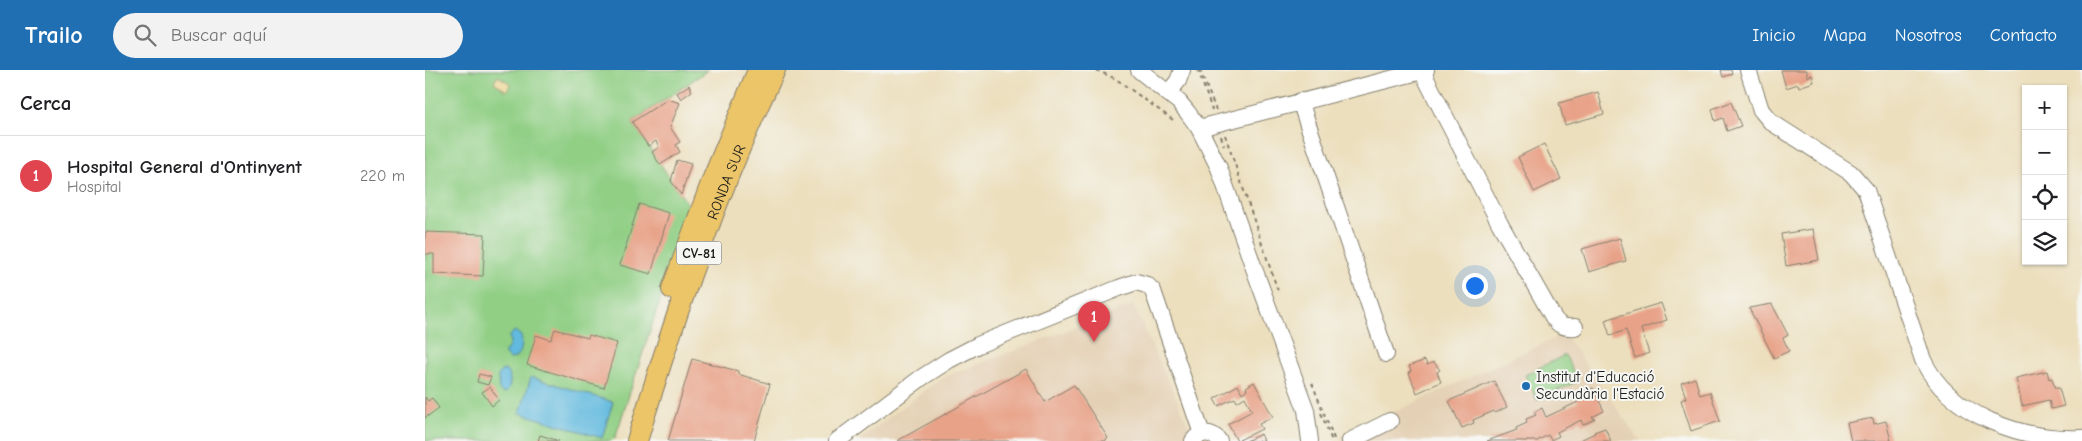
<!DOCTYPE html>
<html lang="es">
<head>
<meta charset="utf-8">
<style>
	body { margin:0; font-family:"Comic Neue",sans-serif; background:#f2f2f2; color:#202124 }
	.controls { position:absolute; right:15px; top:15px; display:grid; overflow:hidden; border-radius:0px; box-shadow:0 1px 4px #0004 }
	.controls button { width:45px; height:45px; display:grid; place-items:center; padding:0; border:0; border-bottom:1px solid #e0e0e0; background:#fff; color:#202124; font:25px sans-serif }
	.you { position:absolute; left:1049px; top:215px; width:18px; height:18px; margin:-12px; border:4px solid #fff; border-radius:50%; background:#1a73e8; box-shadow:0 0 0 8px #1a73e833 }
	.badge { display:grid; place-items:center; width:32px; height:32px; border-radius:50%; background:#1f6fb2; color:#fff; font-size:16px; font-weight:700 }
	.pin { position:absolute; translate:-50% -41px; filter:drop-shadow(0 1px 2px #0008) }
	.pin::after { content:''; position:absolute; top:26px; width:18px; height:15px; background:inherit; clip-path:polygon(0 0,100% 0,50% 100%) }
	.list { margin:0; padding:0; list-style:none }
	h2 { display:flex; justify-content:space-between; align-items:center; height:65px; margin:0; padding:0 20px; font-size:21px }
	h2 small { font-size:16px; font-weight:400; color:#757577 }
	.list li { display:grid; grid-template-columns:32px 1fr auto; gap:15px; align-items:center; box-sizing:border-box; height:80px; padding:0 20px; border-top:1px solid #e0e0e0 }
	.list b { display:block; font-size:19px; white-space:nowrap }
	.list p { margin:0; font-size:16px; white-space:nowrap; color:#757577 }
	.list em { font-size:16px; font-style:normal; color:#757577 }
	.icon { flex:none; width:28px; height:28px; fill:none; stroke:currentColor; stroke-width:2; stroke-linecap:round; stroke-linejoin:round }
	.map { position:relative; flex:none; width:1657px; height:371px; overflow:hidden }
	header { display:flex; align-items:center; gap:30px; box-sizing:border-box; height:70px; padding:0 25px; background:#1f6fb2; color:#fff }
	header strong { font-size:24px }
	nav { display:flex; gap:28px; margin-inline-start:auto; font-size:18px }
	.search { width:350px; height:45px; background:#f2f2f2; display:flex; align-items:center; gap:12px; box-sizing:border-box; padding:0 18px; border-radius:28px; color:#757577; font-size:19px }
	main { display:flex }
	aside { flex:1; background:#fff }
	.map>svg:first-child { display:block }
	.built { fill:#e4d0b4 }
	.green { fill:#91cf85; stroke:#567650 }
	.sand { fill:#eeda9e; stroke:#857b5d }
	.water { fill:#62badf; stroke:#3f6b7e }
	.building { fill:#e8a288 }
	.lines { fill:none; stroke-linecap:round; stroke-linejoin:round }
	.minor-casing { stroke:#847e6c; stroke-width:18 }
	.major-casing { stroke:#847e6c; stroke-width:22 }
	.path { stroke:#847e6c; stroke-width:2; stroke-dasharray:4 4; stroke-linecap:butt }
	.minor { stroke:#fff; stroke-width:16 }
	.major { stroke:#edc569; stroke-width:20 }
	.poi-dot { fill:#1f6fb2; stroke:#f6f6f2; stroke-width:2 }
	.labels { text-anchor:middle; stroke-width:4; stroke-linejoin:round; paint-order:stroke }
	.shield { fill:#f6f6f2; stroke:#5d5d5c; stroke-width:1 }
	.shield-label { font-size:14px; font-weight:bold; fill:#1c1c1c }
	.street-label { font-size:15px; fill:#1c1c1c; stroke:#f6f6f2 }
	.poi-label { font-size:15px; fill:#1c1c1c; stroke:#f6f6f2; text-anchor:start }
</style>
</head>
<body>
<header>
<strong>Trailo</strong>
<div class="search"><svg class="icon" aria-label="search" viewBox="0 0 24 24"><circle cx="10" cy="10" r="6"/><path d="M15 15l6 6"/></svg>Buscar aquí</div>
<nav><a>Inicio</a><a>Mapa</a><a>Nosotros</a><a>Contacto</a></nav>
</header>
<main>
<aside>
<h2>Cerca<small></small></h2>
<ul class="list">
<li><span class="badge" style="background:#e0444e">1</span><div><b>Hospital General d'Ontinyent</b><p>Hospital</p></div><em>220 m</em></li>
</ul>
</aside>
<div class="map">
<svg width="1657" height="371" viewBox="0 0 1657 371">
	<rect width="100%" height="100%" fill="#f6f6f2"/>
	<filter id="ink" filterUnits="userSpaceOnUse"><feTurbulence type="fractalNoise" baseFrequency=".02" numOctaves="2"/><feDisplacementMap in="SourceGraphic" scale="10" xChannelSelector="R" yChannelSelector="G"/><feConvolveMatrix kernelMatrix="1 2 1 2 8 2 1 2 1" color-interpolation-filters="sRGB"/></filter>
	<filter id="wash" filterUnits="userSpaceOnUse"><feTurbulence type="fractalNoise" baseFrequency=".0096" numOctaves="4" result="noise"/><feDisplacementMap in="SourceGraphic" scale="20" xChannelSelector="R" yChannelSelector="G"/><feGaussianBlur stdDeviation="1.12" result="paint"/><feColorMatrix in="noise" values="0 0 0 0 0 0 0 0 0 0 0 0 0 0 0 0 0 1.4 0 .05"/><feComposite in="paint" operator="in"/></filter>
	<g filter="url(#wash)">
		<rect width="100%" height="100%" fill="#ecdfbd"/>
		<g class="built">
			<path d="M 708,235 L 769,367 L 762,371 L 433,371 L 515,309 Z"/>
			<path d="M 1139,264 L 1215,371 L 916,371 L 915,367 Z"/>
		</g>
		<g class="green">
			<path d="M 0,0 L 283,0 L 207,52 L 265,138 L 190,368 L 185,371 L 0,371 Z"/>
			<path d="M 1140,285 L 1153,311 L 1112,330 L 1100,305 Z"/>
		</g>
		<path class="sand" d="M 73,6 L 86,14 L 81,21 L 69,12 Z"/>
		<g class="water">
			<path d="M 90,261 L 96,266 C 98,275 97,288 85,289 L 80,285 L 80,282 L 85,275 L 84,266 Z"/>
			<path d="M 80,300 C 87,307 86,314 82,322 L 78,323 L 74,320 L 73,306 L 76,301 Z"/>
			<path d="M 106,307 L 188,332 L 177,368 L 95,343 Z"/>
		</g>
		<g id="blocks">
			<g class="building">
				<path d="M 1296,0 L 1306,0 L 1307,4 L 1298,7 Z"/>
				<path d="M 1356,0 L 1382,0 L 1382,7 L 1387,5 L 1389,12 L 1374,17 L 1373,14 L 1361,18 Z"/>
				<path d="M 264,15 L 267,21 L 256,29 L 252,23 Z"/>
				<path d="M 1173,22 L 1179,44 L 1140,55 L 1134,33 Z"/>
				<path d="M 243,29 L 255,33 L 245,57 L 255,72 L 251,75 L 255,82 L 235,95 L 227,82 L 234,77 L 231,71 L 223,76 L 207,52 Z"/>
				<path d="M 1306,32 L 1316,56 L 1302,61 L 1298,48 L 1290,51 L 1287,39 Z"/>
				<path d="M 1119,74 L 1136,109 L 1109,122 L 1093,87 Z"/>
				<path d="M 252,90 L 266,94 L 256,125 L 246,111 Z"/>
				<path d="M 214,134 L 244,143 L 226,204 L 195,195 Z"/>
				<path d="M 1388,159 L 1394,190 L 1361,196 L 1356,164 Z"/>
				<path d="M 0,162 L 60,164 L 58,206 L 9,204 L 9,184 L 0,184 Z"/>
				<path d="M 1195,168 L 1201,191 L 1164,202 L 1157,179 Z"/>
				<path d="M 1236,233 L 1242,250 L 1216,259 L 1224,283 L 1210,288 L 1201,260 L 1185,266 L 1180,250 Z"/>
				<path d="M 1347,234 L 1363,265 L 1358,268 L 1364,281 L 1349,288 L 1324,238 Z"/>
				<path d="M 130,259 L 163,268 L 164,265 L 192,273 L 179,318 L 102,295 L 111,265 L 126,270 Z"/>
				<path d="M 267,289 L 313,301 L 313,304 L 345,314 L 329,371 L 243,371 Z"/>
				<path d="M 1000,290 L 1002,295 L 1009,292 L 1015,300 L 1012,302 L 1016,312 L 992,323 L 984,303 L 986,301 L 984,296 Z"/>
				<path d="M 601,299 L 620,332 L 649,315 L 683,368 L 680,371 L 472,371 Z"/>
				<path d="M 1622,301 L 1624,309 L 1627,308 L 1630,318 L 1634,318 L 1639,336 L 1626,339 L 1624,330 L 1597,336 L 1591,308 Z"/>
				<path d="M 54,304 L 66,307 L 63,315 L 52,312 Z"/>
				<path d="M 1270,308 L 1275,325 L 1285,322 L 1295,351 L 1266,361 L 1256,330 L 1261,328 L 1256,313 Z"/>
				<path d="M 1069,311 L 1082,337 L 1070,343 L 1069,341 L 1048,350 L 1049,353 L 1037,358 L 1024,331 Z"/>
				<path d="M 829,312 L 848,347 L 834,354 L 837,359 L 812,371 L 803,354 L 827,341 L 820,327 L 812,332 L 810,328 L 793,336 L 789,329 L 813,315 L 817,323 L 822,320 L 821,317 Z"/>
				<path d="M 65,317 L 74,330 L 67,336 L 57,322 Z"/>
				<path d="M 1168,318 L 1179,341 L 1167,347 L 1170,349 L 1158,355 L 1156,350 L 1132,362 L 1134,366 L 1126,370 L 1123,365 L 1112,371 L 1062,371 L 1092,360 L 1091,358 L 1102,353 L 1101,349 L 1111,345 L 1109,342 L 1117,338 L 1121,347 L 1153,332 L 1149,324 Z"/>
				<path d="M 0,327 L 3,331 L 7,328 L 14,338 L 0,348 Z"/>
				<path d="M 1448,348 L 1449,354 L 1461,351 L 1466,371 L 1426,371 L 1422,353 Z"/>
				<path d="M 1180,358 L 1186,371 L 1153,371 L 1170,363 L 1169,362 Z"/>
				<path d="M 836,364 L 839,371 L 821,371 Z"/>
				<path d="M 115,365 L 134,371 L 113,371 Z"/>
			</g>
		</g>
	</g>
	<g filter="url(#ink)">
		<use href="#blocks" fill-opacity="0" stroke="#847e6c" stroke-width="1"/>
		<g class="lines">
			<defs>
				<g id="minor">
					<path d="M 714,0 L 754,32 L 763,43 L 774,58 L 794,98 L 831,204 L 881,340 L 885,371"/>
					<path d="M 1323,0 L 1336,40 L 1346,52 L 1426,103 L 1441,120 L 1498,290 C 1524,345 1597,371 1657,368"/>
					<path d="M 997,1 L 1075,154 L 1128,247 C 1134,256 1139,258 1150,257"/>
					<path d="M 743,23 L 753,11 L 757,0"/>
					<path d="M 875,31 L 961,284"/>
					<path d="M 774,58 L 1001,0"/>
					<path d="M 412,371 L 496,308 L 524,290 L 553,275 L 694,218 L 711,212 L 722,215 L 728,221 L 777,364"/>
					<path d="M 768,371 C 775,361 787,361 794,371"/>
					<path d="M 925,371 L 965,351"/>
				</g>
				<g id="major">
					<path d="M 247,219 L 288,108 L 333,0"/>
					<path id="s1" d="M 212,371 C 250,245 293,119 350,0"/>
				</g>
			</defs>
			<use href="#minor" class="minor-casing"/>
			<use href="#major" class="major-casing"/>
			<g class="path">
				<path d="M 671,0 L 691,9 L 751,52"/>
				<path d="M 773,0 L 787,40"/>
				<path d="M 775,0 L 791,40"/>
				<path d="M 800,65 L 853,221"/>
				<path d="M 796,66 L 799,76"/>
				<path d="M 887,313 L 910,371"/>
				<path d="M 896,343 L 907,371"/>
			</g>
			<use href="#minor" class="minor"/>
			<use href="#major" class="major"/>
		</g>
	</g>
	<circle class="poi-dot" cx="1101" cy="316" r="5"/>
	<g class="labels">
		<rect class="shield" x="251.5" y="171.5" width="45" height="23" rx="4"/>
		<g class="shield-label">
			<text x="274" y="188">CV-81</text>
		</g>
		<g class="street-label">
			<text dy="5" stroke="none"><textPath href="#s1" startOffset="274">RONDA SUR</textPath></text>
		</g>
		<g class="poi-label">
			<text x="1111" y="312">Institut d'Educació<tspan x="1111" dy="17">Secundària l'Estació</tspan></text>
		</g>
	</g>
</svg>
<div class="controls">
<button>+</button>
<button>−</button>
<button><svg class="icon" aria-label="locate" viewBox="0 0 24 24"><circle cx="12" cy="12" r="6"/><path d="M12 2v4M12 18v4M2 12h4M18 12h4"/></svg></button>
<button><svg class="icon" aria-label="layers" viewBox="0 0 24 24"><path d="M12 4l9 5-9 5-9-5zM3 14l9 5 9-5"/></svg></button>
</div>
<div class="you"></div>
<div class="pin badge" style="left:669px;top:272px;background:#e0444e">1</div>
</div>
</main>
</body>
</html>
